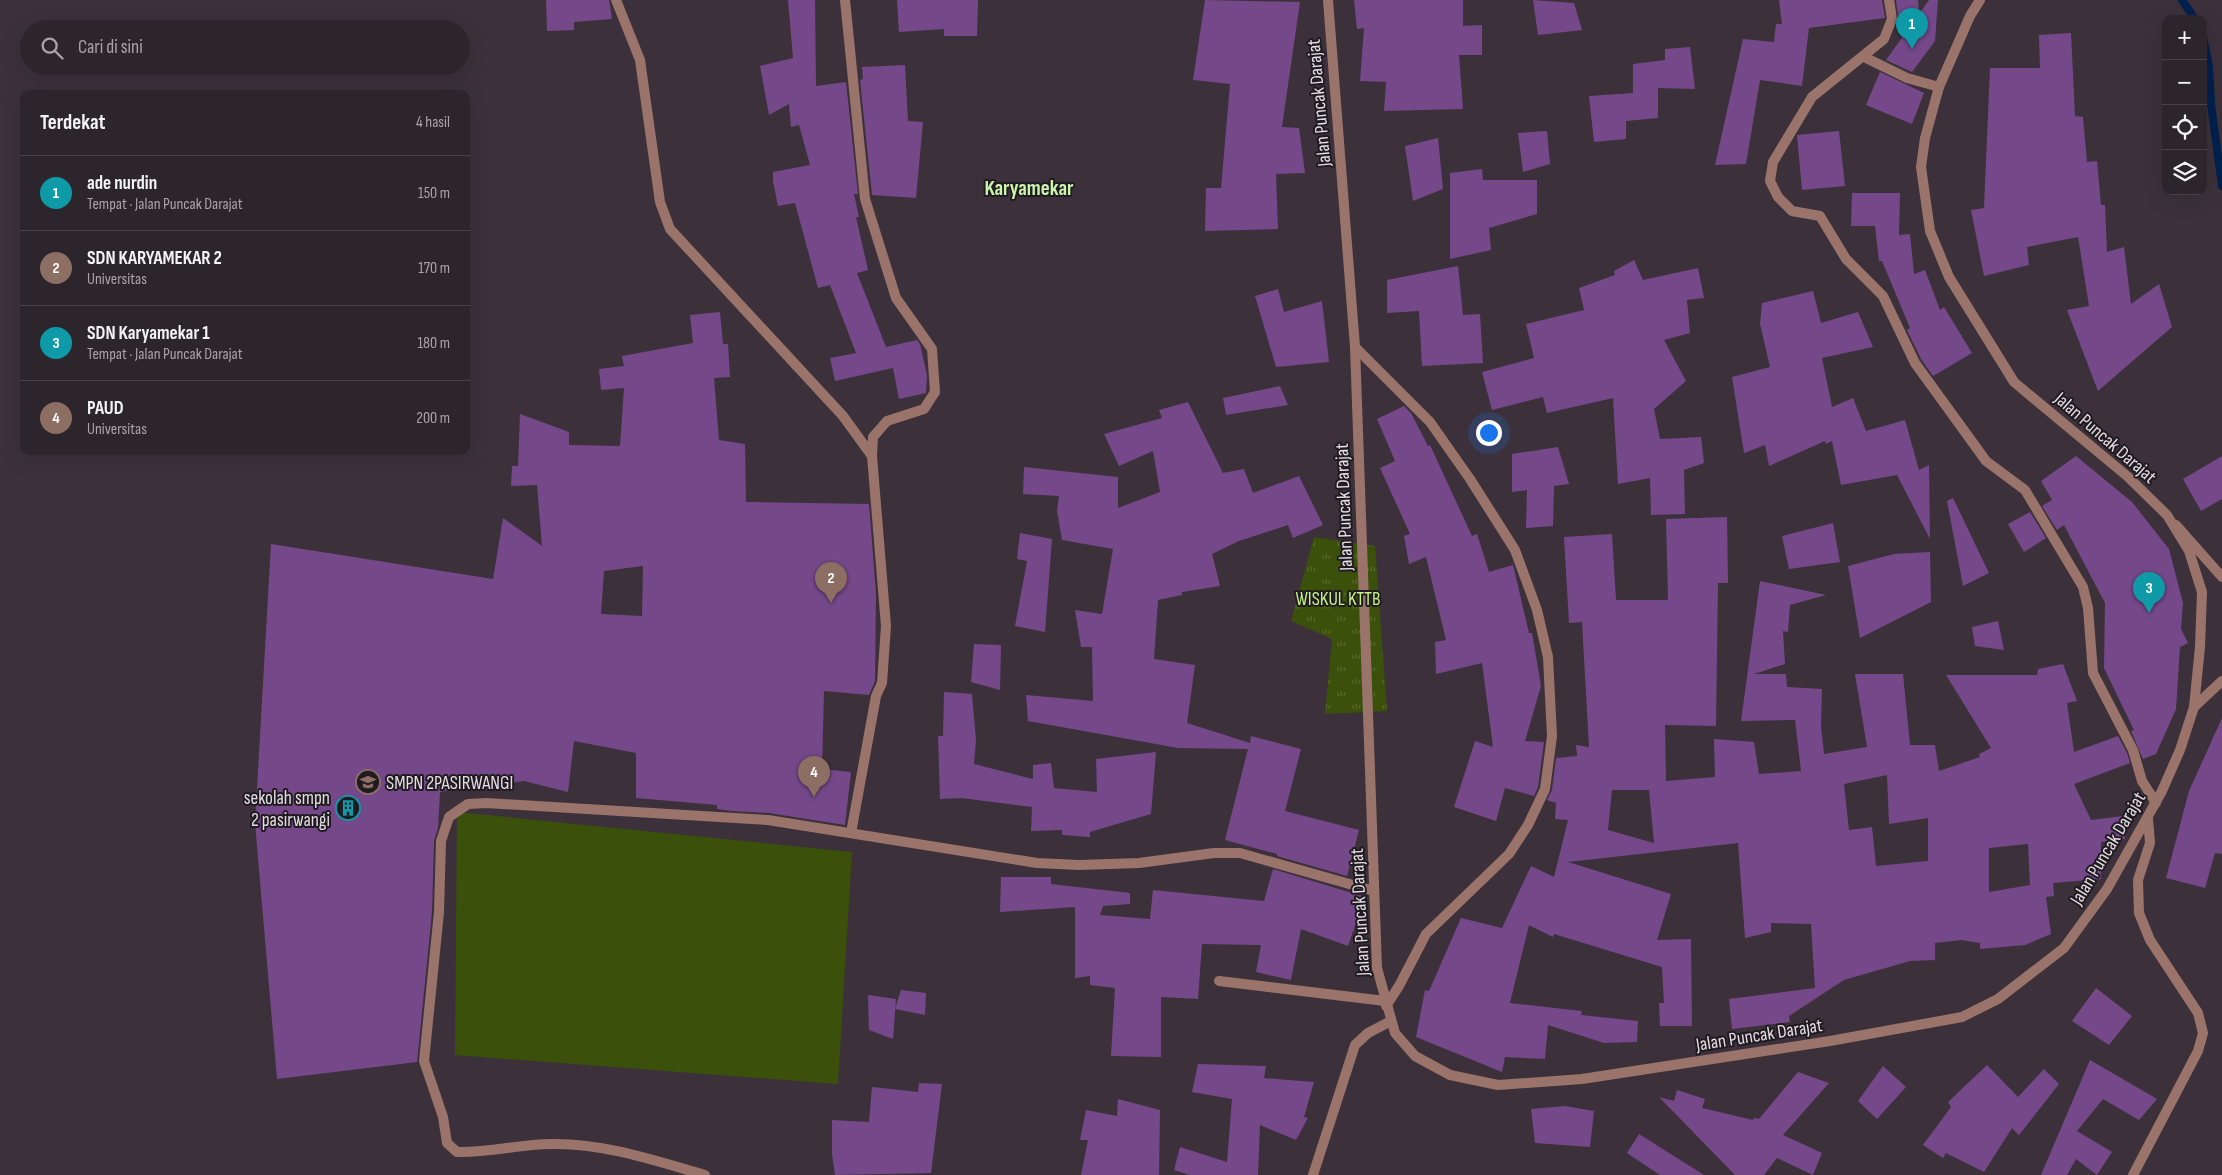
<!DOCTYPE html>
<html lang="id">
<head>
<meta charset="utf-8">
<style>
	body { margin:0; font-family:"Sofia Sans Condensed",sans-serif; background:#352d34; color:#f1f3f6 }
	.controls { position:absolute; right:15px; top:15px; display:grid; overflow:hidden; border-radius:10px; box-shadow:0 5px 20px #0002 }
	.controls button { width:45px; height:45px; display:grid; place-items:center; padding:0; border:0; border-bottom:1px solid #484248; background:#2d252c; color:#f1f3f6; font:25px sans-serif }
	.you { position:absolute; left:1488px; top:432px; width:18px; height:18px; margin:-12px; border:4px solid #fff; border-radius:50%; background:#1a73e8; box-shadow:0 0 0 8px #1a73e833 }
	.badge { display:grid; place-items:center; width:32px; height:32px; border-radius:50%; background:#d6ab8b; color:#fff; font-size:16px; font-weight:700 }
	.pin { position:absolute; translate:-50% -41px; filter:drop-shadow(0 1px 2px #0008) }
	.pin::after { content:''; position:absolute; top:26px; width:18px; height:15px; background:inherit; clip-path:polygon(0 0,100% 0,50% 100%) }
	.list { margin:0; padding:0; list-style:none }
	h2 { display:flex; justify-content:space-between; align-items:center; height:65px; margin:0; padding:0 20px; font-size:21px }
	h2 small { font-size:16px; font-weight:400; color:#a7a5a9 }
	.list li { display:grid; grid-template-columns:32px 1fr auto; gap:15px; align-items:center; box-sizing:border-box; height:75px; padding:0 20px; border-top:1px solid #484248 }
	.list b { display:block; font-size:19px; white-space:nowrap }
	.list p { margin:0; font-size:16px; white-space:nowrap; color:#a7a5a9 }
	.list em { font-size:16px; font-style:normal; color:#a7a5a9 }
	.icon { flex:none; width:28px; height:28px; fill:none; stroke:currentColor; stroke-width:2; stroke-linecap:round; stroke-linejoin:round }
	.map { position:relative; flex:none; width:2222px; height:1175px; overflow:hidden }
	.search { position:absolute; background:#2d252c; box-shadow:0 5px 20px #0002; left:20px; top:20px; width:450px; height:55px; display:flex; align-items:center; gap:12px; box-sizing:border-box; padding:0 18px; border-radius:28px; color:#a7a5a9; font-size:19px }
	.panel { position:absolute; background:#2d252c; box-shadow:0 5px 20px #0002; left:20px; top:90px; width:450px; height:365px; border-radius:10px }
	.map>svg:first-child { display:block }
	.park { fill:url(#park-tufts) }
	.pitch { fill:#3a500b }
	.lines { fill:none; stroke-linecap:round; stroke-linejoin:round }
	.stream { stroke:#01204d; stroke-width:8 }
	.building { fill:#75488a; fill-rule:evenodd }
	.minor { stroke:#9a746a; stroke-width:10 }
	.tertiary { stroke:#9a746a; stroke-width:10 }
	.labels { text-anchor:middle; stroke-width:4; stroke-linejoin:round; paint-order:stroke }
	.street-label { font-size:19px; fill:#e4dde4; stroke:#201b20 }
	.park-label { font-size:19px; fill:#c7f285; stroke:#201b20 }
	.poi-label { font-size:19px; fill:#e4dde4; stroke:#201b20; text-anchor:start }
	.quarter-label { font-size:21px; font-weight:bold; fill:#caf3ae; stroke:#201b20 }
</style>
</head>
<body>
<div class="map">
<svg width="2222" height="1175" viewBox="0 0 2222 1175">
	<defs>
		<pattern id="park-tufts" width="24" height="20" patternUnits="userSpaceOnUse" patternTransform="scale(1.25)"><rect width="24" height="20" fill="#3a500b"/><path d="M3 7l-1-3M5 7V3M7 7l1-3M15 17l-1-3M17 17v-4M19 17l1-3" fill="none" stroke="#56692e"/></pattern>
	</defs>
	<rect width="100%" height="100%" fill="#3c313b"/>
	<path class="park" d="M 1314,537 L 1375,546 L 1387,711 L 1325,714 L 1332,639 L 1291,621 Z"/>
	<path class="pitch" d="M 457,812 L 852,852 L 838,1084 L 455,1055 Z"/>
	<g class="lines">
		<g class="stream">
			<path d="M 2182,0 L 2195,19"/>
			<path d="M 2203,37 L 2209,66 L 2211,104 L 2222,186"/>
		</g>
	</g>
	<g class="building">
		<path d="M 546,0 L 609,0 L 612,19 L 574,22 L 574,30 L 547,31 Z"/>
		<path d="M 788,0 L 815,0 L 816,86 L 846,82 L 858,194 L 854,194 L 859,217 L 856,217 L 868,270 L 857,273 L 886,347 L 917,340 L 920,344 L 927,375 L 926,393 L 899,399 L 893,368 L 835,381 L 830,358 L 856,353 L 830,285 L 818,288 L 795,203 L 778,206 L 773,181 L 773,172 L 810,165 L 799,125 L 791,127 L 789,104 L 769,115 L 760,66 L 793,58 Z"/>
		<path d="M 897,0 L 978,0 L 977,36 L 944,36 L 944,29 L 899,32 Z"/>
		<path d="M 1205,0 L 1300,2 L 1282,127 L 1299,128 L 1305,173 L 1276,174 L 1278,229 L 1205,231 L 1206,188 L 1221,188 L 1230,84 L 1193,80 Z"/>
		<path d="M 1354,0 L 1463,0 L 1463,26 L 1482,25 L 1482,55 L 1459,55 L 1463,109 L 1384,111 L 1386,82 L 1360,81 L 1364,28 L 1357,29 Z"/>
		<path d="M 1533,0 L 1574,3 L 1582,30 L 1538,35 Z"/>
		<path d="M 1779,0 L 1882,0 L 1885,18 L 1809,28 L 1802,86 L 1760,80 L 1746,164 L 1715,165 L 1743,39 L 1774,42 L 1776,24 L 1782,24 Z"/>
		<path d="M 1896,0 L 1918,0 L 1919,13 L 1898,16 Z"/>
		<path d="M 1929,0 L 1938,0 L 1935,41 L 1912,72 L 1886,60 Z"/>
		<path d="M 2071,33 L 2075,116 L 2083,117 L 2087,162 L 2097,161 L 2101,205 L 2105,205 L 2107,252 L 2124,247 L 2131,304 L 2159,284 L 2172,327 L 2098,391 L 2067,310 L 2089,306 L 2078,237 L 2027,247 L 2029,265 L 1984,276 L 1971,210 L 1984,208 L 1990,68 L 2040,68 L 2039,35 Z"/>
		<path d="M 1690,47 L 1695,89 L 1658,88 L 1658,118 L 1626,121 L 1626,139 L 1594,142 L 1589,96 L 1633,93 L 1633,64 L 1665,60 L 1665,49 Z"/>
		<path d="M 905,65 L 908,121 L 923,122 L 916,198 L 872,195 L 860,80 L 863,79 L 862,67 Z"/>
		<path d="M 1880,72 L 1924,93 L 1912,124 L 1866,105 Z"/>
		<path d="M 1547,131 L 1550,164 L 1523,172 L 1518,133 Z"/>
		<path d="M 1839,131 L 1845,186 L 1802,190 L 1797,135 Z"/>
		<path d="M 1438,138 L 1443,189 L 1413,201 L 1405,146 Z"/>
		<path d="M 1482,169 L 1483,180 L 1537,180 L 1537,214 L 1489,228 L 1491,250 L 1450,259 L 1450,173 Z"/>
		<path d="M 1852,193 L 1900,193 L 1899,235 L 1910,234 L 1914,274 L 1925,270 L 1940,310 L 1944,307 L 1972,353 L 1933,376 L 1921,359 L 1907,330 L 1910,328 L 1882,261 L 1879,261 L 1875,226 L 1851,226 Z"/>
		<path d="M 1634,260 L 1643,280 L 1698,268 L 1704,298 L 1687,300 L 1690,333 L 1664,340 L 1686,381 L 1654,409 L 1660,439 L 1701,437 L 1704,463 L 1684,470 L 1685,514 L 1651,515 L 1650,478 L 1618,484 L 1613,398 L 1547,413 L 1543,397 L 1492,410 L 1482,372 L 1534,358 L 1526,324 L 1584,310 L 1579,288 L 1615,275 L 1614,271 Z"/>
		<path d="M 1458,266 L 1463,315 L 1480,314 L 1483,363 L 1422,366 L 1419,311 L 1387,313 L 1387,280 Z"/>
		<path d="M 1278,289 L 1284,312 L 1322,301 L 1329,362 L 1276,367 L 1255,296 Z"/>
		<path d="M 1813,291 L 1821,323 L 1858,312 L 1873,347 L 1822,358 L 1832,407 L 1853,398 L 1866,431 L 1905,420 L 1919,470 L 1929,465 L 1930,539 L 1897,475 L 1841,485 L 1832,441 L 1826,444 L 1825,441 L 1769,466 L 1765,445 L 1744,453 L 1732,377 L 1770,367 L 1760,324 L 1762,303 Z"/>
		<path d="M 720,312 L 723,344 L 728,344 L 730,377 L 714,378 L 719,440 L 745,444 L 746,502 L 869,504 L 876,594 L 875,681 L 869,695 L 824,691 L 822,769 L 851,772 L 845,825 L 769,813 L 732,811 L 717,809 L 717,805 L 636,798 L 636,753 L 574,741 L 568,792 L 524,781 L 490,785 L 489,782 L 440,792 L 438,828 L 434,841 L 432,912 L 417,1062 L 277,1079 L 255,823 L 271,544 L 493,579 L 503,518 L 542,546 L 537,485 L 511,486 L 512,466 L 518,466 L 520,414 L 569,432 L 569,445 L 620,446 L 624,388 L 601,390 L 599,369 L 624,366 L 622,356 L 693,343 L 690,315 ZM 643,566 L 642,616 L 601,614 L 604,571 Z"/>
		<path d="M 1280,386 L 1288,405 L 1226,415 L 1223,398 Z"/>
		<path d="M 1188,402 L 1223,473 L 1244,469 L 1253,493 L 1299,476 L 1323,525 L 1293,538 L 1288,525 L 1239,541 L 1212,554 L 1220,586 L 1182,592 L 1182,595 L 1158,600 L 1154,659 L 1195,665 L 1187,723 L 1250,743 L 1251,736 L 1301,749 L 1285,811 L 1359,830 L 1347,876 L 1277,856 L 1277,854 L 1225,840 L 1248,749 L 1178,748 L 1028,721 L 1026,695 L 1093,701 L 1092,647 L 1081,647 L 1075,610 L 1102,614 L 1113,549 L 1062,540 L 1057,511 L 1059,496 L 1023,494 L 1024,467 L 1118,477 L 1118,508 L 1160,492 L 1153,451 L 1119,466 L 1104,434 L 1162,418 L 1159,410 Z"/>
		<path d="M 1404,406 L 1411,413 L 1428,446 L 1430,445 L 1472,536 L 1477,534 L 1489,572 L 1513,565 L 1529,633 L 1532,633 L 1541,686 L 1525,741 L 1544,742 L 1538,787 L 1534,796 L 1505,788 L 1496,821 L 1454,807 L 1475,741 L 1493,747 L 1482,663 L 1436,674 L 1435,642 L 1446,640 L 1426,557 L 1409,564 L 1404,536 L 1410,534 L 1380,468 L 1395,461 L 1377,419 Z"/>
		<path d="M 1558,447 L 1569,484 L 1554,486 L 1553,526 L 1526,528 L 1527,490 L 1512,492 L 1512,454 Z"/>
		<path d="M 2076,456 L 2132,502 L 2169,549 L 2183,603 L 2181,629 L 2188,643 L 2180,647 L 2176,709 L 2156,754 L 2143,759 L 2131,731 L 2134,730 L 2104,668 L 2105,603 L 2064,525 L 2057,530 L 2042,506 L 2052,500 L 2041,481 Z"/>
		<path d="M 2222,456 L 2222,499 L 2201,511 L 2183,479 Z"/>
		<path d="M 1953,498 L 1989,573 L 1963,586 L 1947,501 Z"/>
		<path d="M 2030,512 L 2046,538 L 2024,552 L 2008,524 Z"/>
		<path d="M 1727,517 L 1728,583 L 1718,583 L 1716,726 L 1665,725 L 1666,781 L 1715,777 L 1714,739 L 1754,742 L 1759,774 L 1801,771 L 1795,720 L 1741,721 L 1760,581 L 1826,595 L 1790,605 L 1788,632 L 1783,631 L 1785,664 L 1754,674 L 1786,674 L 1787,687 L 1822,689 L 1821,726 L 1824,754 L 1867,747 L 1855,674 L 1903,674 L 1910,745 L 1935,745 L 1939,771 L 1980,757 L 1979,754 L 1991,748 L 1946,675 L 2037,675 L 2038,669 L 2063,664 L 2077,701 L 2067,703 L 2074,752 L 2118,736 L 2127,753 L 2130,763 L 2074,784 L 2091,820 L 2123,816 L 2125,839 L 2101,842 L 2101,879 L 2053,883 L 2054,896 L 2046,897 L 2051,934 L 2025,945 L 1980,949 L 1980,943 L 1961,940 L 1935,943 L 1935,960 L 1910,961 L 1844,980 L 1789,1016 L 1790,1022 L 1732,1029 L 1729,999 L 1815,988 L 1811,924 L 1771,923 L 1771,932 L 1745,938 L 1738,843 L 1568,862 L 1671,894 L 1657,940 L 1691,939 L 1692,1026 L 1660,1026 L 1659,1003 L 1664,1003 L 1662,967 L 1554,934 L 1553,937 L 1529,925 L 1510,1003 L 1582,1011 L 1581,1015 L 1638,1021 L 1637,1042 L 1604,1043 L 1548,1025 L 1545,1059 L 1505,1057 L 1502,1072 L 1416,1037 L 1425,990 L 1429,991 L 1461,918 L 1502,928 L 1531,866 L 1554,877 L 1568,820 L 1555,819 L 1556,803 L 1547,800 L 1552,790 L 1556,758 L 1577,756 L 1576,745 L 1589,747 L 1582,622 L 1569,623 L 1564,537 L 1612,534 L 1616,600 L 1668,600 L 1666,519 ZM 1887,775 L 1889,824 L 1928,818 L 1928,861 L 1876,866 L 1872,827 L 1849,830 L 1844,784 ZM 1612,790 L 1649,790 L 1654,843 L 1608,830 ZM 2028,844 L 2030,885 L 1989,892 L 1989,848 Z"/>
		<path d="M 1833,523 L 1840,562 L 1789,569 L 1782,536 Z"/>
		<path d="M 1020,533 L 1052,539 L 1045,632 L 1015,626 L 1027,561 L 1017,559 Z"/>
		<path d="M 1930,552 L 1931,602 L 1860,638 L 1848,566 L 1894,554 Z"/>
		<path d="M 1998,621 L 2004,650 L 1975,646 L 1972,627 Z"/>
		<path d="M 974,644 L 1001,645 L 1000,690 L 971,682 Z"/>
		<path d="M 944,692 L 972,694 L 976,740 L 974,764 L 1033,779 L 1033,765 L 1051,763 L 1054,788 L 1097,792 L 1096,759 L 1156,752 L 1151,814 L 1090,832 L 1090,837 L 1062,835 L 1062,830 L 1031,831 L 1032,807 L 961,798 L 940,799 L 938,736 L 943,736 Z"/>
		<path d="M 2222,718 L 2222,854 L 2215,853 L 2205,888 L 2166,878 L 2189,791 Z"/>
		<path d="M 1273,869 L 1365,897 L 1348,946 L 1301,929 L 1291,980 L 1256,972 L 1261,945 L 1202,944 L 1198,999 L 1161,997 L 1161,1057 L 1111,1056 L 1115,988 L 1090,985 L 1090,976 L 1075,978 L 1075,907 L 1000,912 L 1001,877 L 1051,877 L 1051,884 L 1130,893 L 1130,904 L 1103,906 L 1100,915 L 1150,919 L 1153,890 L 1264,901 Z"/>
		<path d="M 2096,988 L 2132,1016 L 2109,1045 L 2072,1021 Z"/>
		<path d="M 901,990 L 926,993 L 925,1015 L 895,1009 Z"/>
		<path d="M 868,995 L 896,999 L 893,1039 L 869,1030 Z"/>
		<path d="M 2090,1060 L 2157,1099 L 2139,1120 L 2103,1099 L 2077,1131 L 2112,1152 L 2097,1175 L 2076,1159 L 2067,1175 L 2041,1175 Z"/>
		<path d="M 1198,1064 L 1266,1066 L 1264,1078 L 1314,1082 L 1304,1117 L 1308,1118 L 1296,1140 L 1260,1125 L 1258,1175 L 1190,1175 L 1174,1170 L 1180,1147 L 1227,1162 L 1232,1099 L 1192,1092 Z"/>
		<path d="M 1987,1065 L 2018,1097 L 2044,1069 L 2059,1084 L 2019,1135 L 2012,1128 L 1984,1172 L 1946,1153 L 1943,1158 L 1923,1145 L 1951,1107 L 1948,1102 Z"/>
		<path d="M 1883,1066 L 1906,1087 L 1877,1119 L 1858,1101 Z"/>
		<path d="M 1798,1072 L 1829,1083 L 1783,1135 L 1822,1153 L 1813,1175 L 1777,1158 L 1764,1175 L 1735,1175 L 1659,1097 L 1674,1101 L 1677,1090 L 1705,1099 L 1702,1108 L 1753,1120 L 1754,1118 L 1759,1119 Z"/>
		<path d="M 919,1083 L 942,1084 L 931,1173 L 835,1175 L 832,1154 L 832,1120 L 869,1122 L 872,1087 L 918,1092 Z"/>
		<path d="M 1118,1099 L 1160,1110 L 1159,1175 L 1081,1175 L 1088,1140 L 1080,1140 L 1086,1110 L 1117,1116 Z"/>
		<path d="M 1565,1106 L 1594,1111 L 1590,1147 L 1535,1143 L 1531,1109 Z"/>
		<path d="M 1639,1134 L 1704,1175 L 1660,1175 L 1627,1153 Z"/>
	</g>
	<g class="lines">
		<g class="minor">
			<path d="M 616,0 L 640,60 L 660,202 L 670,229 L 843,416 L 872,456 L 886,626 L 882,683 L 876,696 L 851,833"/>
			<path d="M 845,0 L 865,199 L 896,298 L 932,349 L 935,392 L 924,409 L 887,421 L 873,437 L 872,456"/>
			<path d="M 1889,0 L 1892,19 L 1884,39 L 1812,97 L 1773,162 L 1770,181 L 1778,197 L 1792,211 L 1820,216 L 1846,259 L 1883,296 L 1915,363 L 1986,461 L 2025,490 L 2083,587 L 2088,608 L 2093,673 L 2133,750 L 2142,781 L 2156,803"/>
			<path d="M 1864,57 L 1907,78 L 1939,87"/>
			<path d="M 1355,347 L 1430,422 L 1470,479 L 1515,550 L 1537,610 L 1548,657 L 1552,736 L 1545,789 L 1528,825 L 1509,854 L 1426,934 L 1399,986 L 1386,1006"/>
			<path d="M 2176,525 L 2222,577"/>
			<path d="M 2194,707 L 2222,681"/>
			<path d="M 1219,981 L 1385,1001"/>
			<path d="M 705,1175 C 656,1161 604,1143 552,1144 C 520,1144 489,1153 457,1152 L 447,1143 L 443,1117 L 424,1061 L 439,912 L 441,841 L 449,817 L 468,804 L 487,803 L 768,820 L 1037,863 L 1079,865 L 1139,863 L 1214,853 L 1240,853 L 1374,891"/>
			<path d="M 1313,1175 L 1355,1045 L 1368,1033 L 1391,1021"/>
			<path d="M 2133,1175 L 2198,1051 L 2203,1033 L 2198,1013 L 2150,940 L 2139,913 L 2138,880 L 2150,843 L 2148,819"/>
		</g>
		<path class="tertiary" d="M 1328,0 L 1355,347 L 1377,968 L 1395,1033 L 1415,1056 L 1450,1075 L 1498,1085 L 1582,1079 L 1830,1041 L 1962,1017 L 1998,999 L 2064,948 L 2107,889 L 2162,791 L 2180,750 L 2194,707 L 2200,647 L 2202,592 L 2189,551 L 2167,515 L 2127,476 L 2014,382 L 1949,277 L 1930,231 L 1921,167 L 1925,138 L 1939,87 L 1970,16 L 1980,0"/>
	</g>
	<defs>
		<symbol id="university-ring" viewBox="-11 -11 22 22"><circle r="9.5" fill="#201b20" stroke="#8d6e63" stroke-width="1.5"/><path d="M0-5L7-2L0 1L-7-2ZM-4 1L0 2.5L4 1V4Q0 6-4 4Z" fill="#8d6e63"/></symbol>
		<symbol id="building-ring" viewBox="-11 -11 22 22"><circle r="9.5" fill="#201b20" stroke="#0f9aa8" stroke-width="1.5"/><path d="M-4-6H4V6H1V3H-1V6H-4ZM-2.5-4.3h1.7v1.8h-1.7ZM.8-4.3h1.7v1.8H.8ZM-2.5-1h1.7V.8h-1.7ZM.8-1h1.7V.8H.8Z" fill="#0f9aa8"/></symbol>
	</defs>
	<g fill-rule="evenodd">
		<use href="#university-ring" x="354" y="768" width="28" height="28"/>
		<use href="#building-ring" x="334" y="794" width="28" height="28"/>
	</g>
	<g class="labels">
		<g class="street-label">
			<text transform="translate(1318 103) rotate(-95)" y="7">Jalan Puncak Darajat</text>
			<text transform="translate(2106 437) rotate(41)" y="7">Jalan Puncak Darajat</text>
			<text transform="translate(1343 507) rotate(-92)" y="7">Jalan Puncak Darajat</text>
			<text transform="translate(2107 848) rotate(-59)" y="7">Jalan Puncak Darajat</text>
			<text transform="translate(1359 912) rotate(-93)" y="7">Jalan Puncak Darajat</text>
			<text transform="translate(1759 1034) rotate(-9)" y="7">Jalan Puncak Darajat</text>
		</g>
		<g class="park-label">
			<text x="1338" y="605">WISKUL KTTB</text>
		</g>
		<g class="poi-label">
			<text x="386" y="789">SMPN 2PASIRWANGI</text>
			<text x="330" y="804" text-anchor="end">sekolah smpn<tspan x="330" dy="22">2 pasirwangi</tspan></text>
		</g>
		<g class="quarter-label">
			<text x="1029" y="195">Karyamekar</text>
		</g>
	</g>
</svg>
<div class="controls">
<button>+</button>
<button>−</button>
<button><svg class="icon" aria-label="locate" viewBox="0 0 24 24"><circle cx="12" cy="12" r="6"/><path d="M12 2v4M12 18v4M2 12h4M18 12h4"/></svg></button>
<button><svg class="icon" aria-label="layers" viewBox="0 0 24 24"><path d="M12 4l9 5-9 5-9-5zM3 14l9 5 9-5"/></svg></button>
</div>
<div class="you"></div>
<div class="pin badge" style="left:1912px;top:49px;background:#0f9aa8">1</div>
<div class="pin badge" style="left:831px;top:603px;background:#8d6e63">2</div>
<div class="pin badge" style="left:2149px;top:613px;background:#0f9aa8">3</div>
<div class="pin badge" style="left:814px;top:797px;background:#8d6e63">4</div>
<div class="search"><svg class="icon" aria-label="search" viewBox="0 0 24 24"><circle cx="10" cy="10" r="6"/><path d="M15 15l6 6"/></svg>Cari di sini</div>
<section class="panel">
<h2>Terdekat<small>4 hasil</small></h2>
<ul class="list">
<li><span class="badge" style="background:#0f9aa8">1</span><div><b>ade nurdin</b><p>Tempat · Jalan Puncak Darajat</p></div><em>150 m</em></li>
<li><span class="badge" style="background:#8d6e63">2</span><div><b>SDN KARYAMEKAR 2</b><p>Universitas</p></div><em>170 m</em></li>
<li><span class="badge" style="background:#0f9aa8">3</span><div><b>SDN Karyamekar 1</b><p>Tempat · Jalan Puncak Darajat</p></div><em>180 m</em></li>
<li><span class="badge" style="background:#8d6e63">4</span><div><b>PAUD</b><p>Universitas</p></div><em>200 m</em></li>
</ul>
</section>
</div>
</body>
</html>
